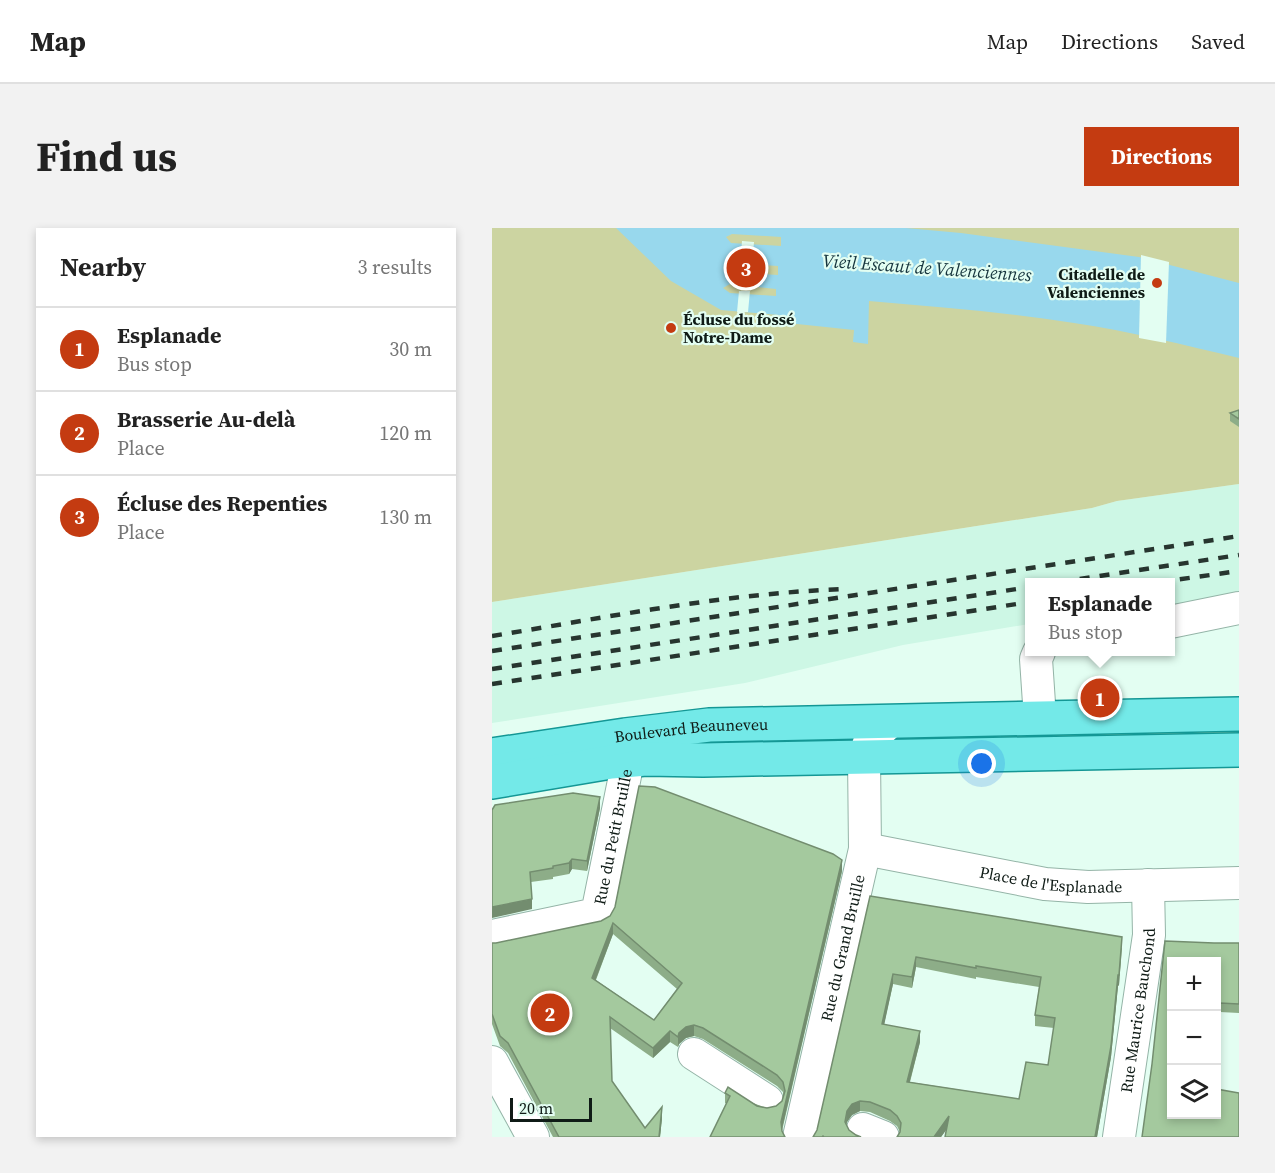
<!DOCTYPE html>
<html lang="en">
<head>
<meta charset="utf-8">
<style>
	body { margin:0; font-family:"Source Serif 4",serif; background:#f2f2f2; color:#222 }
	.controls { position:absolute; right:18px; bottom:18px; display:grid; overflow:hidden; border-radius:0px; box-shadow:0 3px 9px #0003 }
	.controls button { width:54px; height:54px; display:grid; place-items:center; padding:0; border:0; border-bottom:2px solid #e0e0e0; background:#fff; color:#222; font:30px sans-serif }
	.scale { position:absolute; left:18px; bottom:15px; width:82px; box-sizing:border-box; padding-left:6px; border:3px solid #0f1b16; border-top:0; font-size:16px; line-height:21px; white-space:nowrap; color:#0f1b16; -webkit-text-stroke:4px #e3fef2; paint-order:stroke }
	.you { position:absolute; left:490px; top:536px; width:21px; height:21px; margin:-15px; border:4px solid #fff; border-radius:50%; background:#1a73e8; box-shadow:0 0 0 9px #1a73e833 }
	.badge { display:grid; place-items:center; width:39px; height:39px; border-radius:50%; background:#c43b11; color:#fff; font-size:20px; font-weight:700 }
	.pin { position:absolute; translate:-50% -50%; border:3px solid #fff; box-shadow:0 2px 6px #0006 }
	.popup { position:absolute; left:533px; top:350px; width:150px; height:78px; box-sizing:border-box; display:grid; place-content:center; border-radius:0px; background:#fff; filter:drop-shadow(0 2px 4px #0005); font-size:20px; white-space:nowrap; color:#767676 }
	.popup b { font-size:22px; color:#222 }
	.popup::after { content:''; position:absolute; left:50%; top:100%; margin-left:-12px; border:12px solid transparent; border-top-color:#fff }
	.list { margin:0; padding:0; list-style:none }
	h2 { display:flex; justify-content:space-between; align-items:center; height:78px; margin:0; padding:0 24px; font-size:26px }
	h2 small { font-size:20px; font-weight:400; color:#767676 }
	.list li { display:grid; grid-template-columns:39px 1fr auto; gap:18px; align-items:center; box-sizing:border-box; height:84px; padding:0 24px; border-top:2px solid #e0e0e0 }
	.list b { display:block; font-size:22px; white-space:nowrap }
	.list p { margin:0; font-size:20px; white-space:nowrap; color:#767676 }
	.list em { font-size:20px; font-style:normal; color:#767676 }
	.icon { flex:none; width:33px; height:33px; fill:none; stroke:currentColor; stroke-width:2; stroke-linecap:round; stroke-linejoin:round }
	.map { position:relative; flex:none; width:747px; height:909px; overflow:hidden; border-radius:0px }
	header { display:flex; align-items:center; gap:36px; box-sizing:border-box; height:84px; padding:0 30px; background:#fff; border-bottom:2px solid #e0e0e0 }
	header strong { font-size:28px }
	nav { display:flex; gap:33px; margin-inline-start:auto; font-size:21px }
	.intro { display:flex; align-items:center; justify-content:space-between; box-sizing:border-box; height:144px; padding:0 36px }
	h1 { margin:0; font-size:42px }
	.button { padding:15px 27px; border-radius:0px; background:#c43b11; color:#fff; font-size:21px; font-weight:700 }
	main { display:flex; gap:36px; padding:0 36px }
	aside { flex:1; background:#fff; border-radius:0px; box-shadow:0 3px 9px #0003 }
	.map>svg:first-child { display:block }
	.built { fill:#cdf7e5 }
	.green { fill:#ccd4a1 }
	.water { fill:#98d8ed; fill-rule:evenodd }
	.pier { fill:#e3fef2 }
	.lines { fill:none; stroke-linecap:round; stroke-linejoin:round }
	.minor-casing { stroke:#94b4a7; stroke-width:34 }
	.major-casing { stroke:#149795; stroke-width:36 }
	.minor { stroke:#fff; stroke-width:32 }
	.major { stroke:#73e9e8; stroke-width:33 }
	.rail { stroke:#27352f; stroke-width:4.5; stroke-dasharray:10 10; stroke-linecap:butt }
	.wall { fill:#8dad88; fill-rule:evenodd }
	.shaded-wall { fill:#738d6f }
	.building { fill:#a4c99e; stroke:#738d6f; stroke-width:1.5; fill-rule:evenodd }
	.poi-dot { fill:#c43b11; stroke:#e3fef2; stroke-width:2 }
	.labels { text-anchor:middle; stroke-width:4.5; stroke-linejoin:round; paint-order:stroke }
	.poi-label { font-size:16px; font-weight:bold; fill:#0f1b16; stroke:#e3fef2; text-anchor:end }
	.street-label { font-size:16px; fill:#0f1b16; stroke:#e3fef2 }
	.water-label { font-size:18px; font-style:italic; fill:#15343d; stroke:#e3fef2 }
</style>
</head>
<body>
<header>
<strong>Map</strong>
<nav><a>Map</a><a>Directions</a><a>Saved</a></nav>
</header>
<div class="intro"><h1>Find us</h1><a class="button">Directions</a></div>
<main>
<aside>
<h2>Nearby<small>3 results</small></h2>
<ul class="list">
<li><span class="badge">1</span><div><b>Esplanade</b><p>Bus stop</p></div><em>30 m</em></li>
<li><span class="badge">2</span><div><b>Brasserie Au-delà</b><p>Place</p></div><em>120 m</em></li>
<li><span class="badge">3</span><div><b>Écluse des Repenties</b><p>Place</p></div><em>130 m</em></li>
</ul>
</aside>
<div class="map">
<svg width="747" height="909" viewBox="0 0 747 909">
	<rect width="100%" height="100%" fill="#e3fef2"/>
	<path class="built" d="M 747,256 L 747,380 L 679,382 L 678,354 L 538,354 L 537,396 L 411,417 L 253,455 L 0,495 L 0,374 L 600,280 L 625,273 Z"/>
	<g class="green">
		<path d="M 0,0 L 747,0 L 747,256 L 625,273 L 600,280 L 0,374 Z"/>
		<path d="M 743,500 L 743,509 L 509,513 L 509,504 Z"/>
	</g>
	<path class="water" d="M 124,0 L 414,0 L 469,5 L 647,29 L 747,55 L 747,130 C 692,117 637,103 582,95 C 514,84 445,79 377,73 L 376,116 L 361,114 L 362,102 L 286,94 L 287,87 L 229,82 L 179,53 ZM 240,6 L 289,9 L 289,18 L 239,15 L 234,9 ZM 238,35 L 286,38 L 286,47 L 237,44 L 231,40 ZM 238,56 L 284,61 L 284,68 L 238,65 L 231,60 Z"/>
	<g class="pier">
		<path d="M 250,13 L 262,14 L 260,39 L 248,38 Z"/>
		<path d="M 649,27 L 677,34 L 674,115 L 647,110 Z"/>
		<path d="M 248,42 L 260,43 L 258,61 L 247,60 Z"/>
		<path d="M 247,63 L 258,63 L 256,84 L 245,84 Z"/>
	</g>
	<g class="lines">
		<defs>
			<g id="minor">
				<path d="M 678,394 L 747,380"/>
				<path d="M 547,424 L 544,431 L 548,490"/>
				<path id="s1" d="M 373,621 L 553,656 L 596,659 L 747,655"/>
				<path id="s2" d="M 0,708 L 105,686 L 136,533"/>
				<path d="M 202,826 L 275,873"/>
				<path d="M 0,834 L 41,909"/>
				<path d="M 371,901 L 391,909"/>
				<path id="s3" d="M 307,909 L 373,621 L 372,529 L 378,512 L 399,493"/>
				<path id="s4" d="M 627,909 L 657,707 L 656,657"/>
			</g>
			<g id="major">
				<path id="s5" d="M 0,527 L 133,507 L 217,497 L 747,486"/>
				<path d="M 0,554 L 119,534 L 154,531 L 211,532 L 747,522"/>
			</g>
		</defs>
		<use href="#minor" class="minor-casing"/>
		<use href="#major" class="major-casing"/>
		<use href="#minor" class="minor"/>
		<use href="#major" class="major"/>
		<g class="rail">
			<path d="M 568,354 L 747,327"/>
			<path d="M 668,354 L 747,343"/>
			<path d="M 0,408 C 117,389 235,365 354,361"/>
			<path d="M 0,423 L 747,308"/>
			<path d="M 0,441 L 538,359"/>
			<path d="M 0,456 L 538,374"/>
		</g>
	</g>
	<g class="wall">
		<path d="M 747,182 L 747,199 L 738,193 L 738,185 Z"/>
		<path d="M 108,580 L 95,643 L 80,641 L 77,646 L 61,649 L 61,651 L 39,654 L 40,681 L 0,582 Z"/>
		<path d="M 350,643 L 290,903 L 233,875 L 233,865 L 275,880 L 284,878 L 290,873 L 291,867 L 291,864 L 285,858 L 211,811 L 202,808 L 194,810 L 187,816 L 186,819 L 178,814 L 161,830 L 118,800 L 120,853 L 153,900 L 170,890 L 168,909 L 61,909 L 16,825 L 8,818 L 0,796 L 0,715 L 4,715 ZM 121,706 L 185,761 L 162,792 L 104,752 Z"/>
		<path d="M 378,668 L 630,720 L 627,757 L 626,758 L 619,829 L 605,909 L 453,909 L 454,902 L 449,909 L 405,909 L 408,904 L 405,898 L 398,893 L 378,884 L 368,883 L 360,887 L 355,894 L 354,896 L 357,902 L 364,907 L 369,909 L 321,909 L 325,902 ZM 424,739 L 484,751 L 484,749 L 547,759 L 543,787 L 543,798 L 562,800 L 556,837 L 527,871 L 418,854 L 428,814 L 392,796 L 401,756 L 420,760 Z"/>
		<path d="M 722,715 L 747,715 L 747,785 L 728,784 L 724,810 L 724,734 L 680,886 L 650,909 Z"/>
	</g>
	<g class="shaded-wall">
		<path d="M 108,569 L 108,580 L 95,643 L 95,633 Z"/>
		<path d="M 80,631 L 80,641 L 77,646 L 77,635 Z"/>
		<path d="M 350,632 L 350,643 L 289,905 L 289,894 Z"/>
		<path d="M 40,671 L 40,681 L 0,690 L 0,679 Z"/>
		<path d="M 121,695 L 121,706 L 100,761 L 100,750 Z"/>
		<path d="M 630,709 L 627,757 L 626,758 L 619,829 L 605,909 L 603,909 Z"/>
		<path d="M 424,729 L 424,739 L 420,760 L 420,749 Z"/>
		<path d="M 401,746 L 401,756 L 390,807 L 390,796 Z"/>
		<path d="M 728,775 L 728,784 L 724,810 L 724,801 Z"/>
		<path d="M 202,797 L 202,808 L 194,810 L 187,816 L 186,819 L 186,809 L 187,805 L 194,799 Z"/>
		<path d="M 178,803 L 178,814 L 161,830 L 161,820 Z"/>
		<path d="M 428,803 L 428,814 L 415,864 L 415,854 Z"/>
		<path d="M 368,873 L 368,883 L 360,887 L 355,894 L 353,904 L 355,883 L 360,876 Z"/>
		<path d="M 170,879 L 170,890 L 168,909 L 167,909 Z"/>
		<path d="M 457,888 L 457,898 L 449,909 L 442,909 Z"/>
	</g>
	<g class="building">
		<path d="M 747,182 L 747,191 L 738,185 Z"/>
		<path d="M 147,558 L 163,559 L 341,626 L 350,632 L 289,894 L 290,903 L 293,909 L 218,909 L 238,868 L 233,865 L 236,859 L 265,878 L 275,880 L 284,878 L 290,873 L 293,863 L 291,854 L 285,847 L 211,800 L 202,797 L 194,799 L 187,805 L 186,809 L 178,803 L 161,820 L 118,789 L 120,853 L 153,900 L 170,879 L 167,909 L 67,909 L 16,815 L 8,808 L 0,786 L 0,715 L 4,715 L 109,693 L 118,688 L 123,679 ZM 121,695 L 190,755 L 162,792 L 100,750 Z"/>
		<path d="M 81,565 L 108,569 L 95,633 L 80,631 L 77,635 L 61,638 L 61,640 L 38,644 L 40,671 L 0,679 L 0,582 L 3,577 Z"/>
		<path d="M 378,668 L 630,709 L 627,747 L 626,747 L 619,818 L 603,909 L 453,909 L 457,888 L 442,909 L 405,909 L 408,904 L 409,895 L 405,888 L 398,882 L 378,874 L 368,873 L 360,876 L 355,883 L 353,894 L 357,902 L 364,907 L 369,909 L 332,909 L 331,908 L 330,909 L 321,909 L 325,902 ZM 424,729 L 484,740 L 484,738 L 549,749 L 543,787 L 563,790 L 556,837 L 534,834 L 527,871 L 415,854 L 428,803 L 390,796 L 401,746 L 420,749 Z"/>
		<path d="M 673,713 L 722,715 L 747,715 L 747,776 L 728,775 L 724,801 L 724,734 L 680,734 L 680,886 L 724,886 L 724,861 L 747,865 L 747,909 L 650,909 L 660,836 Z"/>
	</g>
	<g class="poi-dot">
		<circle cx="665" cy="55" r="6"/>
		<circle cx="179" cy="100" r="6"/>
	</g>
	<g class="labels">
		<g class="poi-label">
			<text x="653" y="52">Citadelle de<tspan x="653" dy="18">Valenciennes</tspan></text>
			<text x="191" y="97" text-anchor="start">Écluse du fossé<tspan x="191" dy="18">Notre-Dame</tspan></text>
		</g>
		<g class="street-label">
			<text dy="6" stroke="none"><textPath href="#s5" startOffset="201">Boulevard Beauneveu</textPath></text>
			<text dy="6" stroke="none"><textPath href="#s2" startOffset="186">Rue du Petit Bruille</textPath></text>
			<text dy="6" stroke="none"><textPath href="#s1" startOffset="189">Place de l'Esplanade</textPath></text>
			<text dy="6" stroke="none"><textPath href="#s3" startOffset="194">Rue du Grand Bruille</textPath></text>
			<text dy="6" stroke="none"><textPath href="#s4" startOffset="128">Rue Maurice Bauchond</textPath></text>
		</g>
		<g class="water-label">
			<text transform="translate(435 40) rotate(4)" y="6">Vieil Escaut de Valenciennes</text>
		</g>
	</g>
</svg>
<div class="controls">
<button>+</button>
<button>−</button>
<button><svg class="icon" aria-label="layers" viewBox="0 0 24 24"><path d="M12 4l9 5-9 5-9-5zM3 14l9 5 9-5"/></svg></button>
</div>
<div class="scale">20 m</div>
<div class="you"></div>
<div class="pin badge" style="left:608px;top:470px">1</div>
<div class="popup"><b>Esplanade</b>Bus stop</div>
<div class="pin badge" style="left:58px;top:785px">2</div>
<div class="pin badge" style="left:254px;top:40px">3</div>
</div>
</main>
</body>
</html>
